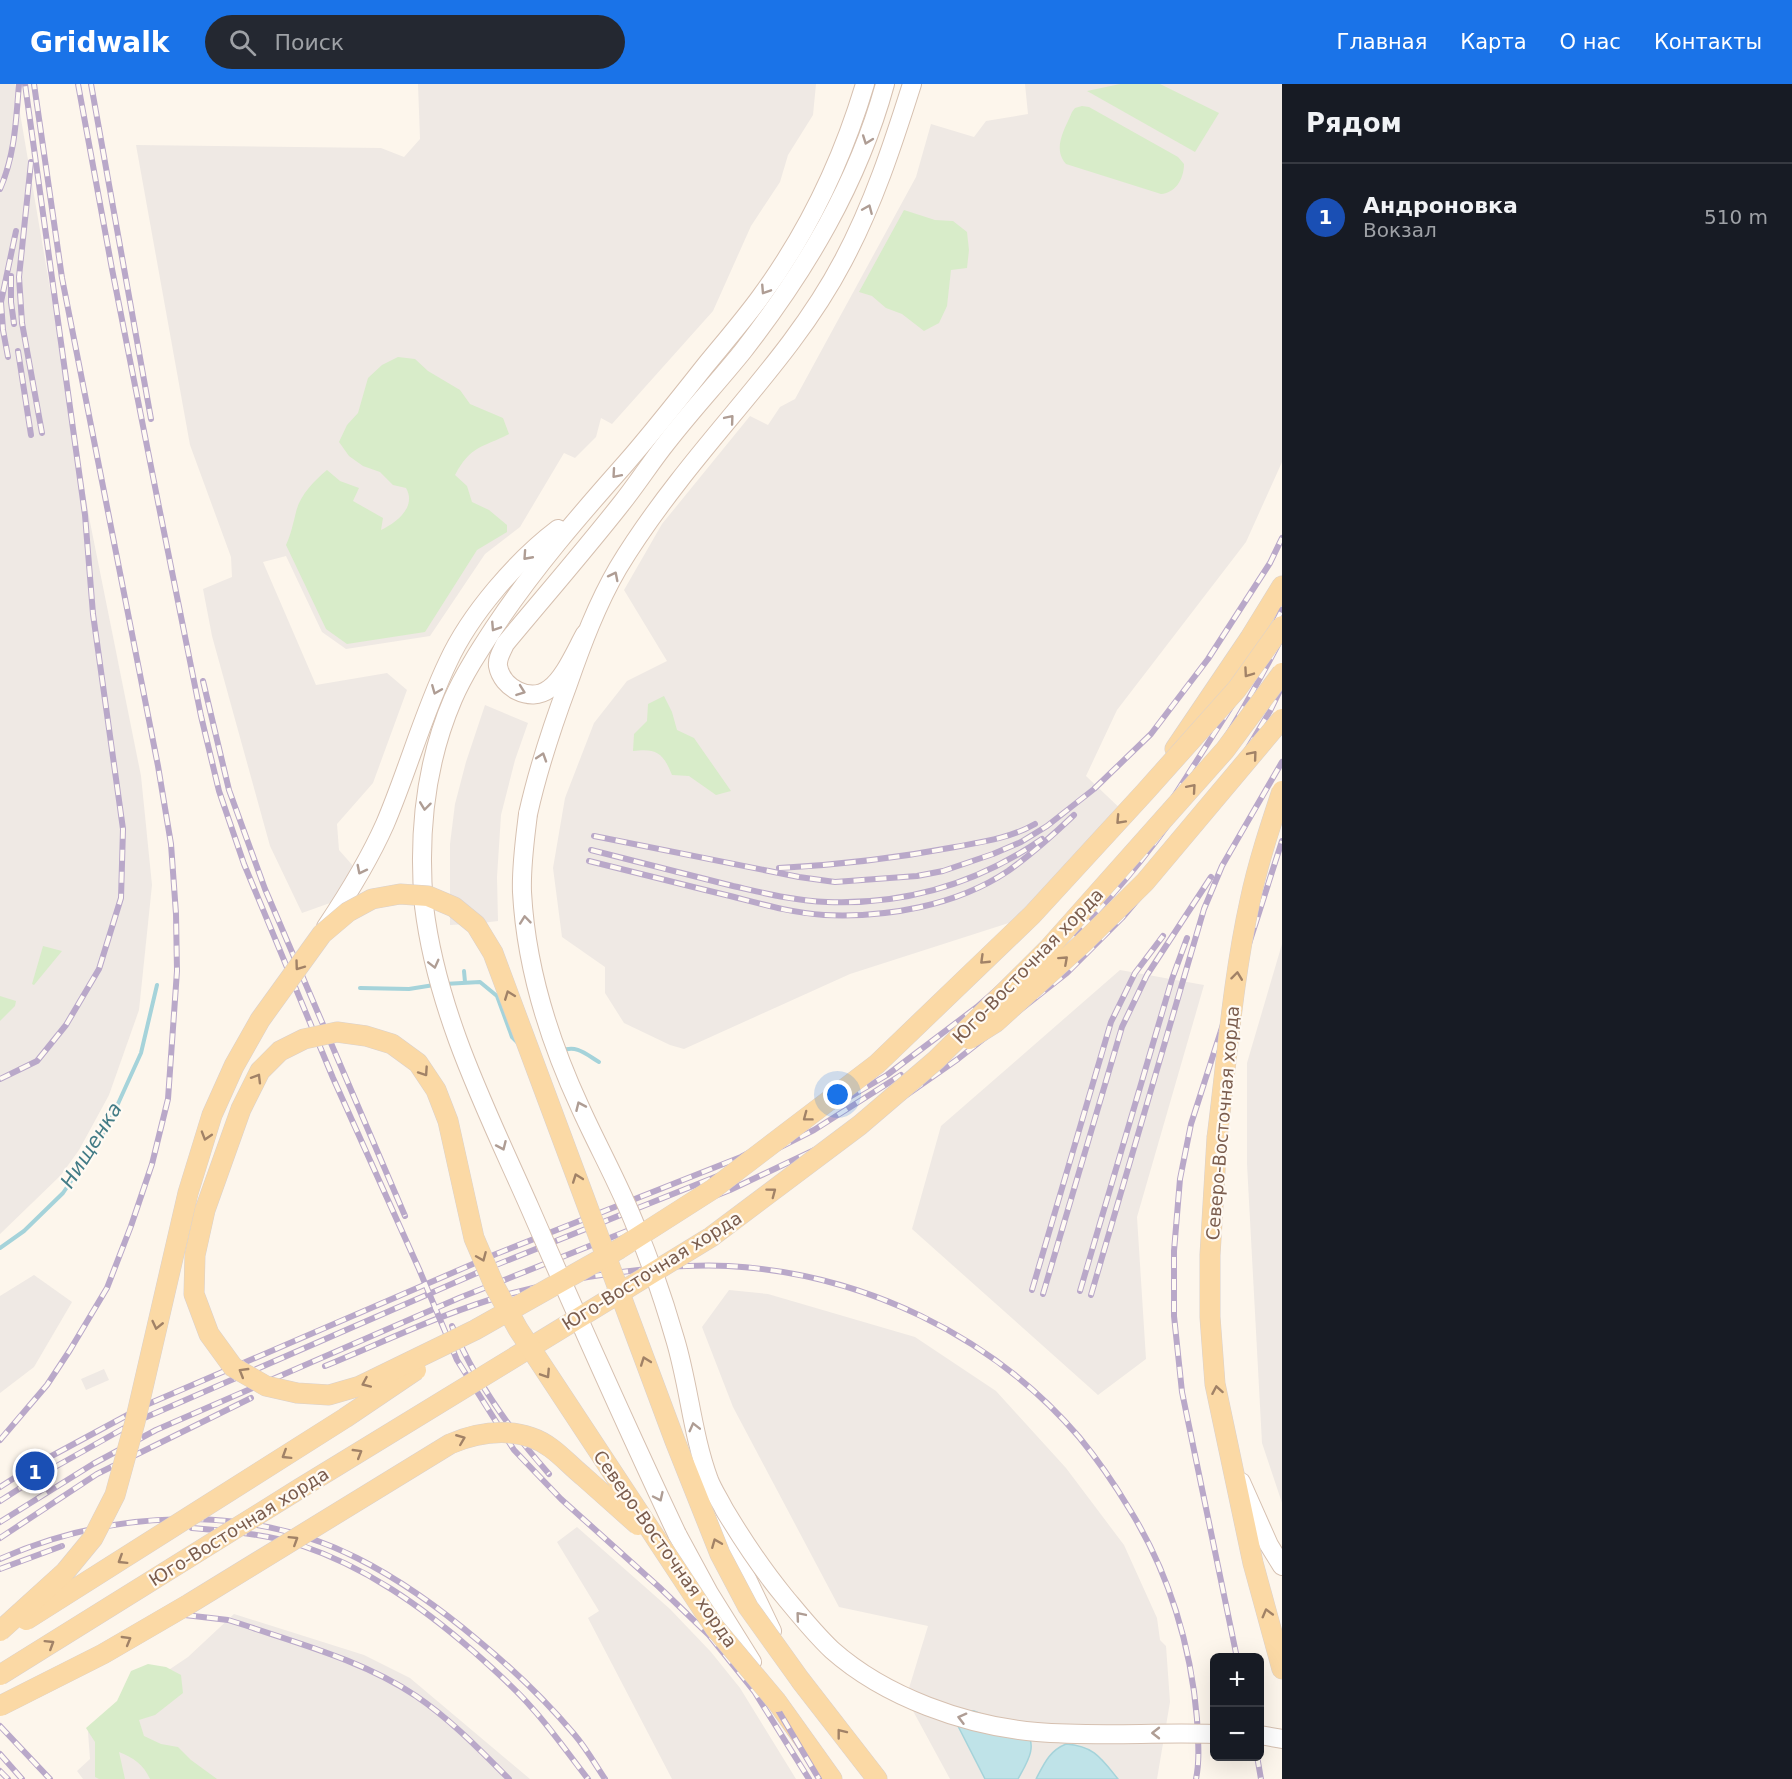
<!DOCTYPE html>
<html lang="ru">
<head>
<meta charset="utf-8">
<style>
	body { margin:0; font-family:"DejaVu Sans",sans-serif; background:#242831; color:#f1f3f6 }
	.controls { position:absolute; right:18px; bottom:18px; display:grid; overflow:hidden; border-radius:9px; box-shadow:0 6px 24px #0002 }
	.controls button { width:54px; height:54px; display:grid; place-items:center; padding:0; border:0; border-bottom:2px solid #363941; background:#171b24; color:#f1f3f6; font:30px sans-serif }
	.you { position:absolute; left:838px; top:1011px; width:21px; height:21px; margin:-15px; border:4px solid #fff; border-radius:50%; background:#1a73e8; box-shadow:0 0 0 9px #1a73e833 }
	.badge { display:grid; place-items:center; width:39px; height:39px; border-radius:50%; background:#1a73e8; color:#fff; font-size:20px; font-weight:700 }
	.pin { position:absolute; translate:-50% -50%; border:3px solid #fff; box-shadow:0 2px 6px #0006 }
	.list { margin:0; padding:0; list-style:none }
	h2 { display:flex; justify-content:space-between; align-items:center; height:78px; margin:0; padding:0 24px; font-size:26px }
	h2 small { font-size:20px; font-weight:400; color:#9ea1a6 }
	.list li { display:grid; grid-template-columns:39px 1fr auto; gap:18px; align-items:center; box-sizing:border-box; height:108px; padding:0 24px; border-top:2px solid #363941 }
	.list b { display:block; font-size:22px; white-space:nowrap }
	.list p { margin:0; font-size:20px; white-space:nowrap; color:#9ea1a6 }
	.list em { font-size:20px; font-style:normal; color:#9ea1a6 }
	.icon { flex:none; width:33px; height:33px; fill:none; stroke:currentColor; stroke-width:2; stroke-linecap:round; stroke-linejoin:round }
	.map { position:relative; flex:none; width:1282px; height:1695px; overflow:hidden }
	header { display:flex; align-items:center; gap:36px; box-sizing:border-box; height:84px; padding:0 30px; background:#1a73e8; color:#fff }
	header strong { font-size:28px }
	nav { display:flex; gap:33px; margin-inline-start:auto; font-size:21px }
	.search { width:420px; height:54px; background:#242831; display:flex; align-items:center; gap:15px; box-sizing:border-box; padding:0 21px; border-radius:33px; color:#9ea1a6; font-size:22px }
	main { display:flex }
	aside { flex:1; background:#171b24 }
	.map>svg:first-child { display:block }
	.industrial { fill:#efe9e4 }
	.green { fill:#d8ecc9 }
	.water { fill:#bfe3e8; stroke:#a5d3da; stroke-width:1.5 }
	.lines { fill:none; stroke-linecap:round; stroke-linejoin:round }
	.stream { stroke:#a5d3da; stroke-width:4 }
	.secondary-casing { stroke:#d6c0b0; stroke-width:20 }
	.primary-casing { stroke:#dad1cd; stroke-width:21 }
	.secondary { stroke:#fff; stroke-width:18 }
	.primary { stroke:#fbd9a5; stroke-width:20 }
	.rail-casing { stroke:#b9a8c9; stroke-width:6 }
	.rail { stroke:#fffaf3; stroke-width:4; stroke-dasharray:11; stroke-linecap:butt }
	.secondary-bridge-casing { stroke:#d6c0b0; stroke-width:20; stroke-linecap:butt }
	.primary-bridge-casing { stroke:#dad1cd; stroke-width:21; stroke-linecap:butt }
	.secondary-bridge { stroke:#fff; stroke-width:18 }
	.primary-bridge { stroke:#fbd9a5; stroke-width:20 }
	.oneway { stroke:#af9d94 }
	.oneway2 { stroke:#a18267 }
	.labels { text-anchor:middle; stroke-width:4.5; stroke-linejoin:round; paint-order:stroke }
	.street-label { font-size:18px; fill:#7a5c4d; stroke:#fffaf3 }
	.water-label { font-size:20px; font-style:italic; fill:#437c86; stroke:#fffaf3 }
</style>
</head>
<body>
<header>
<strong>Gridwalk</strong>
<div class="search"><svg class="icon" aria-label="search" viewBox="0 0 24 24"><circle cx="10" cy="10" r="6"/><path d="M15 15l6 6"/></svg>Поиск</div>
<nav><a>Главная</a><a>Карта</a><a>О нас</a><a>Контакты</a></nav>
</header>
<main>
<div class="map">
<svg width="1282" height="1695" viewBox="0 0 1282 1695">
	<rect width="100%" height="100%" fill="#fdf6ec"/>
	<g class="industrial">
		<path d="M 0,0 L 15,0 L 90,438 L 141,692 L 152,801 L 139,926 L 109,1011 L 79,1066 L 61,1091 L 0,1150 Z"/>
		<path d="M 418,0 L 816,0 L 813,31 L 788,71 L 780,98 L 751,142 L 713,227 L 612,340 L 601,334 L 596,353 L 575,374 L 564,369 L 520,443 L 485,470 L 430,552 L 346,565 L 322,548 L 286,472 L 263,478 L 316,601 L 387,589 L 407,606 L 373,699 L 337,740 L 339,766 L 354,783 L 358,809 L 302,829 L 270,762 L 212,552 L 203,505 L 232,493 L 231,473 L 190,361 L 136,61 L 381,64 L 404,73 L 420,55 Z"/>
		<path d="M 1025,0 L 1282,0 L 1282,378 L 1246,458 L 1117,626 L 1086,692 L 1126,730 L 1021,835 L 850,890 L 684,965 L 670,961 L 624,939 L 605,909 L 605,883 L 562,853 L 553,784 L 565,714 L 594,639 L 627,597 L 667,577 L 624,506 L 662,440 L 750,332 L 768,341 L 780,323 L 795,315 L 916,93 L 931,40 L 974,53 L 986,37 L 1028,30 Z"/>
		<path d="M 485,621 L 528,639 L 515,676 L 501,731 L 497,793 L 498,837 L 482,839 L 483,851 L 471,852 L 469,840 L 450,841 L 450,760 L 455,720 L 466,678 Z"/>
		<path d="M 1282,860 L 1282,1419 L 1262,1359 L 1247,1080 L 1247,979 Z"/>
		<path d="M 1120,886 L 1204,901 L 1137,1133 L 1146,1275 L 1098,1311 L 912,1145 L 941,1042 Z"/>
		<path d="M 34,1191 L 72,1218 L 34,1283 L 0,1309 L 0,1212 Z"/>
		<path d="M 729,1206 L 768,1210 L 915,1253 L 996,1307 L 1066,1384 L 1124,1461 L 1157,1534 L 1160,1556 L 1166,1562 L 1170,1618 L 1157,1695 L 950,1695 L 906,1614 L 928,1542 L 839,1523 L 733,1323 L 702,1243 Z"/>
		<path d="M 104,1285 L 109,1296 L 86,1306 L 81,1295 Z"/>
		<path d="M 577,1443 L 670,1525 L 711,1568 L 740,1604 L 796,1695 L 672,1695 L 588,1534 L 599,1527 L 557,1458 Z"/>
		<path d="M 234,1530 L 364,1571 L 410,1594 L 530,1695 L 83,1695 L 77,1687 L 90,1675 L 88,1648 L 136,1608 L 188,1573 Z"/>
	</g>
	<g class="green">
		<path d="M 1120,0 L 1160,0 L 1219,29 L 1195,68 L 1087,7 Z"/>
		<path d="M 1082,22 L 1089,23 L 1178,73 L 1184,80 C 1184,94 1176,109 1161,110 L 1066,80 C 1052,64 1065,45 1072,28 L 1075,24 Z"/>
		<path d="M 904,126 L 935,136 L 953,137 L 967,148 L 969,166 L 967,184 L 951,186 L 947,222 L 939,239 L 924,247 L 902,230 L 886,224 L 872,212 L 859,208 Z"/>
		<path d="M 398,273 L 415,275 L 428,287 L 460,306 L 470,320 L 503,334 L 509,350 C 482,364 471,361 455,391 L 467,402 L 472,418 L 489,426 L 507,441 L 507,448 L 477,466 L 425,548 L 347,560 L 326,545 L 286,461 C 291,450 293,440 296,428 C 300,411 314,397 327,386 L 340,397 L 359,404 L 353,417 L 383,434 L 381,446 C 396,439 417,423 406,404 L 393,401 L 380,388 L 363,382 L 349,372 L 339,358 L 347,341 L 358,329 L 368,294 L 382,281 Z"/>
		<path d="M 664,612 L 672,628 L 677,646 L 694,654 L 731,707 L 716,711 L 689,692 L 672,691 C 663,669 657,664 633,667 L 634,650 L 647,637 L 648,620 Z"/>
		<path d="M 43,862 L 62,867 L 34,901 L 32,900 Z"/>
		<path d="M 0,912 L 16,917 L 15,922 L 0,937 Z"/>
		<path d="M 148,1580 L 166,1583 L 181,1591 L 183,1609 L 155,1631 L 139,1636 L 144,1652 L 161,1660 L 178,1663 L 191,1676 L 217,1695 L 150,1695 C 143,1680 134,1674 119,1668 L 125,1695 L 99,1695 L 95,1693 L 95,1658 L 86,1644 L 117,1617 L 131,1587 Z"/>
	</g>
	<g class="water">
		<path d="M 967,1627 L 974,1627 L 1025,1647 C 1039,1662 1026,1680 1018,1695 L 985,1695 L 958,1642 Z"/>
		<path d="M 1066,1660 C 1094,1662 1101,1674 1118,1695 L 1036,1695 C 1044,1680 1049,1667 1066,1660 Z"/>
	</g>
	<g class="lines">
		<g class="stream">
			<path d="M 464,887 L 465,898"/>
			<path d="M 444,900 L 480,898 L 497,912 L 512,953 L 518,959"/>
			<path d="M 360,904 L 409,905 L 434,901"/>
			<path d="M 562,967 C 576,960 587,971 599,978"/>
			<path d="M 0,1164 L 24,1147 L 63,1109 L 107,1044 L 141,969 L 157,901"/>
		</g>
		<defs>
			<g id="secondary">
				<path d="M 585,550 C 576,566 564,595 549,605 C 530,619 502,604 498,582 C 497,574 502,567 505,560 C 544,513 584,467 621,420 C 637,400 651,378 667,358 C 691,327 718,298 743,267 C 806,186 858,99 885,0"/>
				<path d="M 528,730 C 538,685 552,643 568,600 C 582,560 597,520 618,484 C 636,454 657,425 678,398 C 734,325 800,259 843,177 C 873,121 893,60 912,0"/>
				<path d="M 424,822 C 418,752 425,680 453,615 C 464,590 479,567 494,544 C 533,485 579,432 626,379 C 653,348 679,315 705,282 C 723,260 742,238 759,215 C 807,150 842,77 865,0"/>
				<path d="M 326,843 C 348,810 369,776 385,740 C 408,686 423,630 448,578 C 470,530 517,476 558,445"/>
				<path d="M 1241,1398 L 1269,1461 L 1282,1482"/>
				<path d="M 720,1426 L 737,1474 L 772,1547"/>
				<path d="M 677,1450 L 709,1509 L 752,1578"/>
				<path d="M 1260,1651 L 1282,1655"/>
			</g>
			<g id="primary">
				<path d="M 1175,665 L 1250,554 L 1282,502"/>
				<path d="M 1217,1054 L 1210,1171 L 1210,1233 L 1215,1300 L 1253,1479 L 1282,1585"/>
				<path d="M 801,1597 L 877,1695"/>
				<path d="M 777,1618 L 832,1695"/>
			</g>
		</defs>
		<use href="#secondary" class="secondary-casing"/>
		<use href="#primary" class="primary-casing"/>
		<use href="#secondary" class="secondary"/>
		<use href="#primary" class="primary"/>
		<defs>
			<g id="rail">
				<path d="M 78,0 L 112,185 L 159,423 L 201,632 L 219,707 L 244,780 L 333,994 L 419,1185 L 457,1276 L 514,1366 L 561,1415 L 659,1503 L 709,1551 L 754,1607 L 809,1695"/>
				<path d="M 91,0 L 151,335"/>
				<path d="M 31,78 L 19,193 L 22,239 L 42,349"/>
				<path d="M 0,105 C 15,71 16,36 19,0"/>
				<path d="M 11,192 L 11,218 L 14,240"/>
				<path d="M 18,267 L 31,351"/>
				<path d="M 8,273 L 3,246 L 1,218 L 16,147"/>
				<path d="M 203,597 L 229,706 L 265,805 L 405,1132"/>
				<path d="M 594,752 L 799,793 L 835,798 L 917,792 L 943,787 L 993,770 L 1021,758 L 1047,742 L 1094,705 L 1151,650 L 1208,575 L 1270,479 L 1282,454"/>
				<path d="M 591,766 C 638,778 685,790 733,802 C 764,809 795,817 827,818 C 905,821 978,799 1042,755"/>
				<path d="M 589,777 C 634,788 680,800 726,811 C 758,819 791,829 824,831 C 885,834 956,822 1008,787 C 1032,770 1053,751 1074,731"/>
				<path d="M 779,784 C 838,781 897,774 955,763 C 982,758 1011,754 1035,740"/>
				<path d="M 998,915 C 1019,898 1042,882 1062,863 C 1154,776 1224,665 1282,553"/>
				<path d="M 0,995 L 37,977 L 66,941 L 99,885 L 121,814 L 123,745 L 93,530 L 85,431 L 25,0"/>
				<path d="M 1032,1206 L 1111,938 L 1135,889 L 1163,852"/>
				<path d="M 1080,1207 L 1172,895 L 1187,854"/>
				<path d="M 1043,1210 L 1122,943 L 1147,891 L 1211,793"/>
				<path d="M 1091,1211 L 1204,825 L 1222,782 L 1282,678"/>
				<path d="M 452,1242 C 475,1297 510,1346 549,1390"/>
				<path d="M 325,1282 C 386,1257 445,1228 509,1210 C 573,1193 662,1179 728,1182 C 861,1189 992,1251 1079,1353 C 1098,1376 1115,1401 1130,1426 C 1169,1489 1191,1562 1197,1635 C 1198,1655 1200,1675 1196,1695"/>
				<path d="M 0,1356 L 47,1301 L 70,1266 L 107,1204 L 131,1142 L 152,1080 L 168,1015 L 177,887 L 176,830 L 171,760 L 158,682 L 62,194 L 34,0"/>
				<path d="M 0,1403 L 33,1382 L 146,1321 L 496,1170 L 741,1073 L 819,1031 L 887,991 L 977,923 L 1054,855 L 1096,810 L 1155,742 L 1242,606 L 1282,526"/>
				<path d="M 0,1417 L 39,1392 L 135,1338 L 486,1185 L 745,1081 L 814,1046 L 901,991"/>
				<path d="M 0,1438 L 93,1380 L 156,1346 L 459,1214 L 730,1106 L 825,1061 L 895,1019 L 958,975 L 1067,889 L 1122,834 L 1182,763 L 1227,699 L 1270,627 L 1282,602"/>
				<path d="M 192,1444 C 229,1447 265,1450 300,1461 C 366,1483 421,1522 473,1567 C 493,1585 514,1603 532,1624 C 552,1646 569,1671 588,1695"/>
				<path d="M 0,1454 L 97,1390 L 251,1314"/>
				<path d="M 0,1475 C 110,1426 247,1418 357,1474 C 401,1496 442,1526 480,1558 C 514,1586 546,1617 574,1650 C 586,1664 595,1680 605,1695"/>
				<path d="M 0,1485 L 62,1462"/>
				<path d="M 185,1531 L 228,1536 L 241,1540 C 300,1560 364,1577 416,1612 C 450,1635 480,1666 509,1695"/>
				<path d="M 717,1548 L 762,1599 L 819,1695"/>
				<path d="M 1237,1574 L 1182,1308 L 1174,1232 L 1174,1167 L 1180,1095 L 1191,1040 L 1282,757"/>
				<path d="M 0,1642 L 50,1695"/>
				<path d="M 0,1670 L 22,1695"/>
				<path d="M 1257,1672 L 1261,1695"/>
				<path d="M 0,1687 L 8,1695"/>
			</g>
		</defs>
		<use href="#rail" class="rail-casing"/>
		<use href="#rail" class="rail"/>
		<defs>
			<g id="secondary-bridge">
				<path d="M 528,730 C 525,755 521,782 522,808 C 526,883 549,956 580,1023 C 598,1063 620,1102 636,1143 C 651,1179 664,1217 675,1255 C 689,1301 692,1350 709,1396 C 713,1406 719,1415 724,1425 C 742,1455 761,1484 784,1512 C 799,1530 814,1549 832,1566 C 885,1613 966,1642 1037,1648 C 1095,1653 1155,1648 1214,1650"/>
				<path d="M 424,822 C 437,929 486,1025 529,1122 C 577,1232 626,1342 677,1450"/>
			</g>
			<g id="primary-bridge">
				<path d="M 969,955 L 996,938 L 1083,859 L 1145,798 L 1282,635"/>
				<path d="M 1217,1054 C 1227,975 1233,894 1250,817 C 1258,779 1270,743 1282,707"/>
				<path d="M 26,1536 L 345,1334 L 416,1286"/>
				<path d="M 0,1547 L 65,1488 L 93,1454 L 115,1411 L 135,1338 L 188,1109 L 212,1031 L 234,982 L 260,936 L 322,850 L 348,828 L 372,815 L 400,810 L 428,812 L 454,823 L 476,841 L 493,869 L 675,1357 L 720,1470 L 748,1523 L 801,1597"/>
				<path d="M 0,1591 L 299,1405 L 711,1153 L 860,1041 L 936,976 L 1049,864 L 1225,666 L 1282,589"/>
				<path d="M 777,1618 L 715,1544 L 518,1245 L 495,1203 L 474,1154 L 448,1037 L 436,1006 L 418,979 L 392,960 L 366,952 L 337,948 L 304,955 L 280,967 L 260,987 L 241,1025 L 205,1126 L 195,1171 L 194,1210 L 209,1250 L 233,1283 L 266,1302 L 297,1309 L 329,1311 L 360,1302 L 475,1246 L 619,1165 L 713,1105 L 877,980 L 1032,831 L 1145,708 L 1237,605 L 1282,542"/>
				<path d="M 0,1622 L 103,1570 L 189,1520 L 450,1360 C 482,1346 522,1342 551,1364 C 562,1372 572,1383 583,1392 C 601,1408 620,1425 638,1441"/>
			</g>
		</defs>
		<use href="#secondary-bridge" class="secondary-bridge-casing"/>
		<use href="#primary-bridge" class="primary-bridge-casing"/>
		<use href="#secondary-bridge" class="secondary-bridge"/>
		<use href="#primary-bridge" class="primary-bridge"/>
	</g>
	<defs><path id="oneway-chevron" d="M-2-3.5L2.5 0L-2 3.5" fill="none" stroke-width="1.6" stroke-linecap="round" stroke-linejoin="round" transform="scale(1.5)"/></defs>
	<g class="oneway">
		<use href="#oneway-chevron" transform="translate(867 56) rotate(110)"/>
		<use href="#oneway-chevron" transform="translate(868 125) rotate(-67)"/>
		<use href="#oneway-chevron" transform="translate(765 206) rotate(123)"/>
		<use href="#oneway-chevron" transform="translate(730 335) rotate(-50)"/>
		<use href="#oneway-chevron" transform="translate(616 390) rotate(131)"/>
		<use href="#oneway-chevron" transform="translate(527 472) rotate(132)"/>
		<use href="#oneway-chevron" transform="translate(614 492) rotate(-63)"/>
		<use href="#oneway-chevron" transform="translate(495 543) rotate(123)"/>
		<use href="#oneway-chevron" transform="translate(436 606) rotate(112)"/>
		<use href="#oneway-chevron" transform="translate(521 607) rotate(20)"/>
		<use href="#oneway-chevron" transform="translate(542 673) rotate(-72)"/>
		<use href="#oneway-chevron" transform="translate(425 722) rotate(97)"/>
		<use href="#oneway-chevron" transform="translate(361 786) rotate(117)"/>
		<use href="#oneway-chevron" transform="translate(525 836) rotate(-96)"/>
		<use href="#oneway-chevron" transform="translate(434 880) rotate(76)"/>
		<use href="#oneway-chevron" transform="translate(580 1022) rotate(-114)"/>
		<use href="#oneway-chevron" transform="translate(502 1062) rotate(66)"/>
		<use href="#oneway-chevron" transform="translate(694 1343) rotate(-104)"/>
		<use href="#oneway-chevron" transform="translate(659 1413) rotate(65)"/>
		<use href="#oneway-chevron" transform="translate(800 1532) rotate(-130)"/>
		<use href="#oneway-chevron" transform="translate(962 1634) rotate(-165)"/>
		<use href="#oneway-chevron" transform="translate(1156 1649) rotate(180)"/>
	</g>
	<g class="oneway2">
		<use href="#oneway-chevron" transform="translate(1248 589) rotate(125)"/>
		<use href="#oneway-chevron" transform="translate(1253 671) rotate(-50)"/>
		<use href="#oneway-chevron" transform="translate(1192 704) rotate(-49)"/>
		<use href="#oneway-chevron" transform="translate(1120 736) rotate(133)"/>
		<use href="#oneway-chevron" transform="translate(984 876) rotate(136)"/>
		<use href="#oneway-chevron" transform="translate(1064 876) rotate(-42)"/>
		<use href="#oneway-chevron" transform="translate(299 882) rotate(126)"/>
		<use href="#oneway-chevron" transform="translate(1237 892) rotate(-83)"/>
		<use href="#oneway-chevron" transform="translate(509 911) rotate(-111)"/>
		<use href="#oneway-chevron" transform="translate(424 988) rotate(56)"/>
		<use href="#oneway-chevron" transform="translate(257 994) rotate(-59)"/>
		<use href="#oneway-chevron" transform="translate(807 1033) rotate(143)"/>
		<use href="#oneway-chevron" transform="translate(206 1052) rotate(107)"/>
		<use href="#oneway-chevron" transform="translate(577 1094) rotate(-110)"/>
		<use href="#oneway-chevron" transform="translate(772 1108) rotate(-37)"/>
		<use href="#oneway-chevron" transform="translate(482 1173) rotate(67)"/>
		<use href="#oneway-chevron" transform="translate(157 1241) rotate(103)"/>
		<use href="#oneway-chevron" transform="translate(645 1277) rotate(-110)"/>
		<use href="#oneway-chevron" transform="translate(243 1288) rotate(-149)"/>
		<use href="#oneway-chevron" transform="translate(546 1290) rotate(57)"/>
		<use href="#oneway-chevron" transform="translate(366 1299) rotate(156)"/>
		<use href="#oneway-chevron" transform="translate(1217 1306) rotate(-100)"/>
		<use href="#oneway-chevron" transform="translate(461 1355) rotate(-22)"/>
		<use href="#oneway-chevron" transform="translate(358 1369) rotate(-31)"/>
		<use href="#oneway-chevron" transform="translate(286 1371) rotate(148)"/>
		<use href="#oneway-chevron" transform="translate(294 1456) rotate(-32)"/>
		<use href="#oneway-chevron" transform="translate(716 1459) rotate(-112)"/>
		<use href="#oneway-chevron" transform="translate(122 1476) rotate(148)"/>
		<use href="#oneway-chevron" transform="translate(1267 1529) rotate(-105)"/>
		<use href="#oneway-chevron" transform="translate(127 1556) rotate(-30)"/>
		<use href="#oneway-chevron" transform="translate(50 1560) rotate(-32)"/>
		<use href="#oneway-chevron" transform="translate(841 1649) rotate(-128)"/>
	</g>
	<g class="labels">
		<g class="street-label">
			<text transform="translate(1028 882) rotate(-46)" y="6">Юго-Восточная хорда</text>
			<text transform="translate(1223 1039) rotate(-85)" y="6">Северо-Восточная хорда</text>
			<text transform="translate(652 1187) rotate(-32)" y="6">Юго-Восточная хорда</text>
			<text transform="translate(239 1443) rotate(-32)" y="6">Юго-Восточная хорда</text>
			<text transform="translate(665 1465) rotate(55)" y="6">Северо-Восточная хорда</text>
		</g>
		<g class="water-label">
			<text transform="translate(91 1061) rotate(-58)" y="7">Нищенка</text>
		</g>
	</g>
</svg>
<div class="controls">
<button>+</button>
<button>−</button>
</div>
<div class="you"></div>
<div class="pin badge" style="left:35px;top:1387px;background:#1a4fb4">1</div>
</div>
<aside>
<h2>Рядом<small></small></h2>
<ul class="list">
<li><span class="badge" style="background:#1a4fb4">1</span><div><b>Андроновка</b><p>Вокзал</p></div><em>510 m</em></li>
</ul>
</aside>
</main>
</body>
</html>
